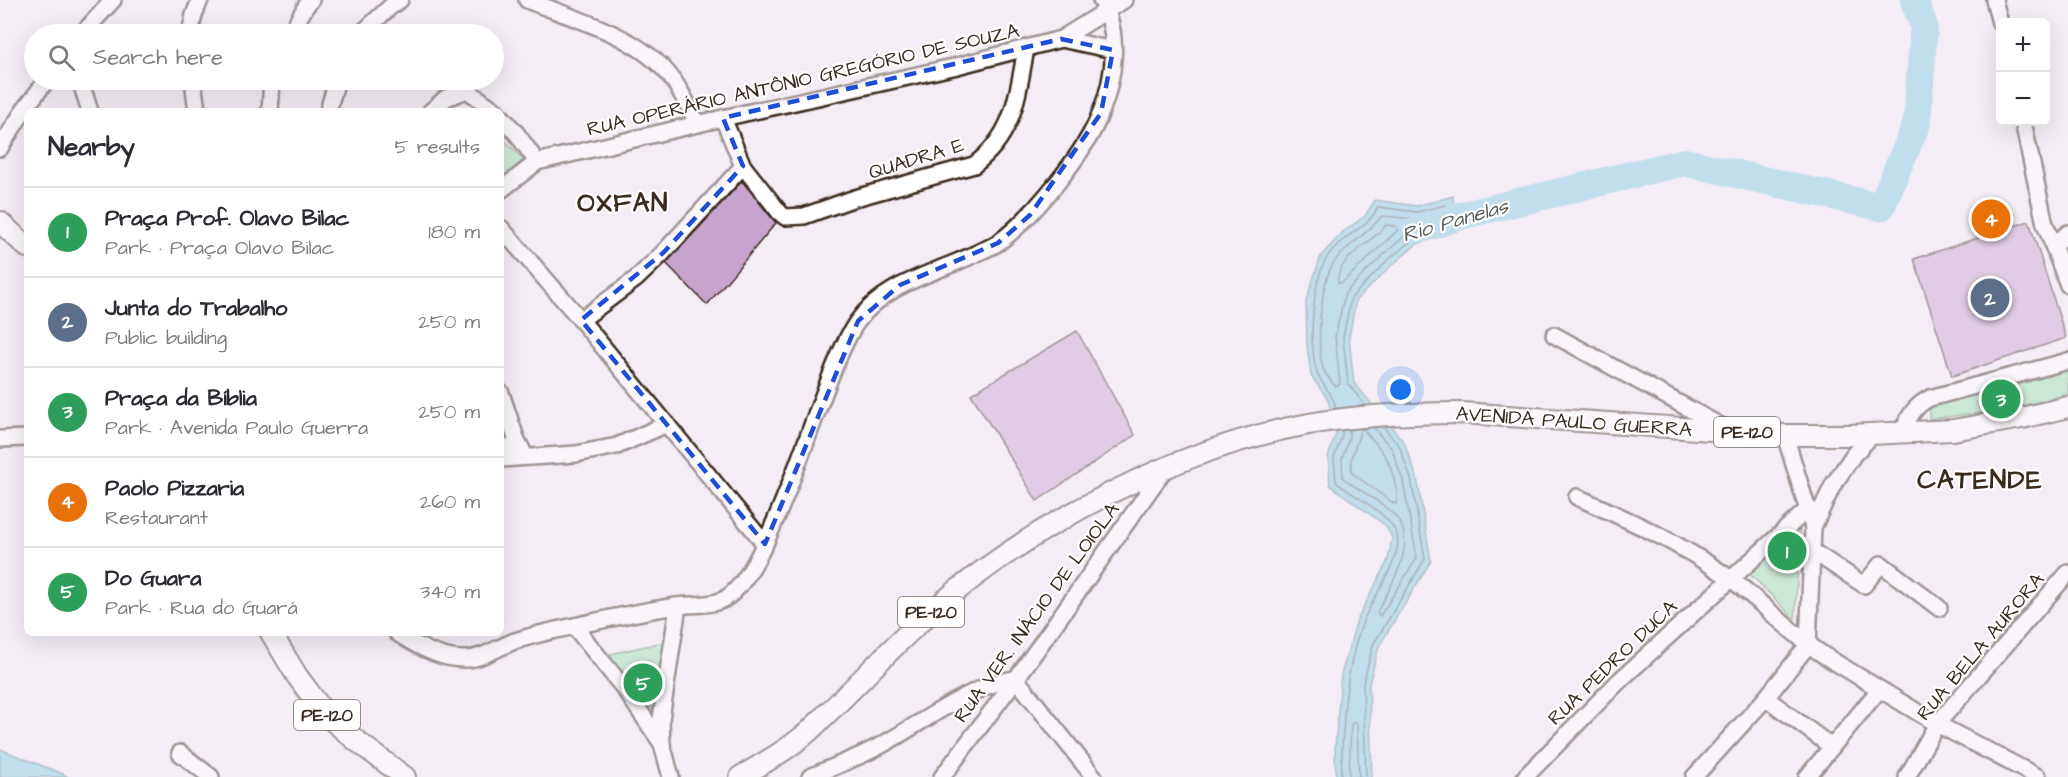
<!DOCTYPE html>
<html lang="en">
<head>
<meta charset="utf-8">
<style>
	body { margin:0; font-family:"Architects Daughter",sans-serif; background:#f2f2f3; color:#2b2b33 }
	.controls { position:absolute; right:18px; top:18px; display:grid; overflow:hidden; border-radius:9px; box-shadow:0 6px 24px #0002 }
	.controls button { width:54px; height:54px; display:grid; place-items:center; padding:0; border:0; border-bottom:2px solid #e1e1e2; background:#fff; color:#2b2b33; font:30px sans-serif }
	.you { position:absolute; left:1401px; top:390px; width:21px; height:21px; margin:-15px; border:4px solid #fff; border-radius:50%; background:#1a73e8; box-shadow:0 0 0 9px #1a73e833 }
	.badge { display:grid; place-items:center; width:39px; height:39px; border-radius:50%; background:#d93025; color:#fff; font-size:20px; font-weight:700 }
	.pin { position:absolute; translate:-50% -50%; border:3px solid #fff; box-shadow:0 2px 6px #0006 }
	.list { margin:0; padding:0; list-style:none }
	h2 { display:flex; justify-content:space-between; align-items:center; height:78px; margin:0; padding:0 24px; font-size:26px }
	h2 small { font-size:20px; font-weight:400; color:#7c7c81 }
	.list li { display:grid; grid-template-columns:39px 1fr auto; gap:18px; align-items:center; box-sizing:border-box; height:90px; padding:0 24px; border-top:2px solid #e1e1e2 }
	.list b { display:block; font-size:22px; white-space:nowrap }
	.list p { margin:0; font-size:20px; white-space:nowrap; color:#7c7c81 }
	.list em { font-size:20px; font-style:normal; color:#7c7c81 }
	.icon { flex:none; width:33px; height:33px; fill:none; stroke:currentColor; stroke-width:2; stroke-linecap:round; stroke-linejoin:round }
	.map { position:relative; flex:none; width:2068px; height:777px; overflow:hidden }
	.search { position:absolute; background:#fff; box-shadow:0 6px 24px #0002; left:24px; top:24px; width:480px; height:66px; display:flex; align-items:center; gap:15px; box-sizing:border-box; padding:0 21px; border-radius:33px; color:#7c7c81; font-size:22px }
	.panel { position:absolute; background:#fff; box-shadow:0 6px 24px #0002; left:24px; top:108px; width:480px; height:528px; border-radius:9px }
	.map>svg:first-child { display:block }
	.green { fill:#99e3b2; stroke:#6a8668; stroke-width:1.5 }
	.water { fill:#81cde0; stroke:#658c92; stroke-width:1.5 }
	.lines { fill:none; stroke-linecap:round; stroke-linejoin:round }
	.shore { stroke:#576b6c; stroke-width:1.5 }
	.river { stroke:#81cde0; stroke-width:28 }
	.building { fill:#c7a4ce; stroke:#3b2a1e; stroke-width:1.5 }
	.minor-casing { stroke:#3b2a1e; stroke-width:20 }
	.major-casing { stroke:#3b2a1e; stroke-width:24 }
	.minor { stroke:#fff; stroke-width:15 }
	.major { stroke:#fff; stroke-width:20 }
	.marked { fill:none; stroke:#1d4ed8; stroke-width:4.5; stroke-dasharray:12 8; stroke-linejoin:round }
	.labels { text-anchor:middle; stroke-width:4.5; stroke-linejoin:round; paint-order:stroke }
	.shield { fill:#fff; stroke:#766a62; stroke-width:1.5 }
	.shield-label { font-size:18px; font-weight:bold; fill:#3b2a1e }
	.street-label { font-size:20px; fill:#3b2a1e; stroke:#fff }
	.water-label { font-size:21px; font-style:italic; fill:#505b58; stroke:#fff }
	.district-label { font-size:26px; font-weight:bold; letter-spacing:1.5px; fill:#3b2a1e; stroke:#fff }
</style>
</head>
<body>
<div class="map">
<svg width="2068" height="777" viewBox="0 0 2068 777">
	<rect width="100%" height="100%" fill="#f4edf5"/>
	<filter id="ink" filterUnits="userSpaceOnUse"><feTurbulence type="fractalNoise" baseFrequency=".0167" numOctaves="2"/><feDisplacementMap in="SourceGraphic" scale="12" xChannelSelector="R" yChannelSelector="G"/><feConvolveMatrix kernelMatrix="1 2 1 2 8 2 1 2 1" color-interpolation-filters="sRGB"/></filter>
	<g filter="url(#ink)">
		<g class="green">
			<path d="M 501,136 L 523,160 L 501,179 Z"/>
			<path d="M 2068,370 L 2068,394 L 2004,410 L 1929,419 L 1931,405 L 2018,385 Z"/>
			<path d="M 1800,528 L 1795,619 L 1750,574 Z"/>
			<path d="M 664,642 L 653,711 L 606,655 Z"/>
		</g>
		<g class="water">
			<path d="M 1453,196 L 1457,231 L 1417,244 L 1391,266 L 1356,300 L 1349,337 L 1354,383 L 1404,442 L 1417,478 L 1431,561 L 1379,646 L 1369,684 L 1372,777 L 1336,777 L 1335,748 L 1341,675 L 1357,620 L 1388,560 L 1392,538 L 1386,526 L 1330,485 L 1328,457 L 1336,434 L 1328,399 L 1311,376 L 1307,346 L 1306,301 L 1321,256 L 1343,232 L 1365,216 L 1375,200 L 1417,206 Z"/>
			<path d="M 0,749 L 63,774 L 68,777 L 0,777 Z"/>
		</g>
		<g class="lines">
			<g class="shore">
				<path d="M 1439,214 L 1442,216 L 1441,222 L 1408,233 L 1382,256 L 1345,293 L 1335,337 L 1340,383 L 1338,386 L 1335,386 C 1332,382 1327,376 1324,371 C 1315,349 1320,280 1335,261 C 1349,243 1369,233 1382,216 L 1417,219 Z"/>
				<path d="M 1386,225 L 1396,226 L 1398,230 L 1342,283 L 1338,283 C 1335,258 1373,243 1386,225 Z"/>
				<path d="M 1336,408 C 1332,391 1321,385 1317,372 C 1308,345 1312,284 1326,259 C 1335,243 1354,233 1367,222 C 1372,218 1375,212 1378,207 L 1417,212 L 1446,205 L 1450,227 L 1413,239 L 1387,261 L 1351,298 L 1343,337 L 1348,384 L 1365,405"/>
				<path d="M 1361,429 L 1364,430 C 1370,438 1378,445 1383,453 C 1390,462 1400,493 1396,504 L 1393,503 L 1352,473 L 1351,460 Z"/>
				<path d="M 1349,430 L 1349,438 L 1342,459 L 1343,478 C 1359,491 1382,501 1396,517 C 1419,543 1390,588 1377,612 L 1380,616 L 1417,558 L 1403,481 L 1392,449 L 1373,427"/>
				<path d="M 1341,777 C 1343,724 1344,674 1362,624 C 1370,601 1403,559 1397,535 C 1391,514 1353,496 1336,482 L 1334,458 L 1342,436 L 1342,430"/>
				<path d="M 1349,777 L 1351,724 L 1354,722 L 1357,724 L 1359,777"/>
				<path d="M 1366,777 L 1363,684 L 1373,645 L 1425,559 L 1411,479 L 1399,445 L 1383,427"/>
			</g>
			<path class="river" d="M 1420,229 L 1456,217 L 1684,162 L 1881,207 L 1917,123 L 1924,26 L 1914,0"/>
		</g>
		<g class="building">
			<path d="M 742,181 L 776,223 L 707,305 L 666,263 Z"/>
			<path d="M 2029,221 L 2066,338 L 1952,376 L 1914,259 Z"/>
			<path d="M 1077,331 L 1135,435 L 1037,501 L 971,394 Z"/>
		</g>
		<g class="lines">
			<defs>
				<g id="minor">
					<path d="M 527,0 C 574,19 638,35 670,76 C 681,90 689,108 698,124"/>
					<path d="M 1994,0 L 2000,23"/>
					<path d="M 82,34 L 113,0"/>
					<path d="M 190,34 L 194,15 L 200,0"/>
					<path d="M 290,34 L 306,6 L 311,0"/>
					<path d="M 361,34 L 390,7 L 400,0"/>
					<path d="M 1061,39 L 1113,50"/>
					<path d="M 80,80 L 90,111"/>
					<path d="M 193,80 L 197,111"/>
					<path d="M 270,111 L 272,80"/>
					<path d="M 328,111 L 337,80"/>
					<path d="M 431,111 L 446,98 L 467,90 L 496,111"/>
					<path d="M 501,116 L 517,134 L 537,162"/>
					<path d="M 723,118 L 743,166 L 780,213 L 785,217 L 804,216 L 855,198 L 974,165 C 1015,134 1017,96 1026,49"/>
					<path d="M 2023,122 L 2045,224 L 2068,285"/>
					<path d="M 0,148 L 26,107 L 47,80"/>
					<path d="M 501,190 L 537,162 L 723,118 L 953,67 L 1061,39 L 1124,0"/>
					<path d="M 501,228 L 581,320 L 765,544"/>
					<path d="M 2053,246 L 2068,233"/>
					<path d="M 581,320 L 636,279 L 663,253 L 743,166"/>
					<path d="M 1554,335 L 1728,430"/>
					<path d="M 501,393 L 516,438 L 525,456"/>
					<path d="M 1902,431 C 1909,417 1915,405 1930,398 L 2068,361"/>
					<path d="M 1785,435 L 1813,527 L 1808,645"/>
					<path d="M 0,439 L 27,438"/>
					<path d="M 501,446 L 522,450"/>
					<path d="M 501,459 L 576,454 L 617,446 L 667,424"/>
					<path d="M 1577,497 C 1629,520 1680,543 1728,577 C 1762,601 1789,633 1825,656 L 1937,724 L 2038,777"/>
					<path d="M 1813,527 L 1833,485 L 1854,454 L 1874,433"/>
					<path d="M 1812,551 L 1864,585 L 1881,564 L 1939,608"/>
					<path d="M 574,626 L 626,691 L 660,741"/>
					<path d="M 397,633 C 415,645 440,659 463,659 C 481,660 498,647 515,641 C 527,637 539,634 552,631 C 593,622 635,612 676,606 C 690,604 707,606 720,601 C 771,584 820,374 857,322 C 885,283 934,274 975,254 C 983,250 992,247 999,242 C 1033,217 1087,151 1101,112 C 1114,79 1121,32 1101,0"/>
					<path d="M 1016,679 L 1094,777"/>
					<path d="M 1766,698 L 1832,747"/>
					<path d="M 180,753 L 211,777"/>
					<path d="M 671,777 L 662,744 L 661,719 L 678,606"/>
					<path d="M 810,777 C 835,766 863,756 887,742 C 923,722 975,683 1016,679"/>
					<path d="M 942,777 L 1016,679 L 1164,470"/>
					<path d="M 1525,777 L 1619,681 L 1809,508"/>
					<path d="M 1694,777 L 1766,698 L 1808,645"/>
					<path d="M 1807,777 L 1879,690"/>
					<path d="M 1907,777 L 1937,724 L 2068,573"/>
				</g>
				<g id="major">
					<path d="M 0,222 L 27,247"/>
					<path d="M 271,633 L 297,676 L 326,715 L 358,742 L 405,777"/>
					<path d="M 740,777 C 764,763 787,750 808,732 C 817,724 825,715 834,707 C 869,673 901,637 938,606 C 1036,522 1181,447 1309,424 C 1359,415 1410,413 1462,413 L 1785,435 L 1849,435 L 1953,430 L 2022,418 L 2068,407"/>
				</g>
			</defs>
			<use href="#minor" class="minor-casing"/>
			<use href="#major" class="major-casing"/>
			<use href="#minor" class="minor"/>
			<use href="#major" class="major"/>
		</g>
	</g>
	<path d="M0 0H2068V777H0ZM 1061,39 L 1113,50 L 1101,113 L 1030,215 L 998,243 L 900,285 L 858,321 L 765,544 L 581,320 L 663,253 L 743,166 L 723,118 Z" fill="#f4edf5" fill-opacity=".55" fill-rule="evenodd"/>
	<path class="marked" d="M 1061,39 L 1113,50 L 1101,113 L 1030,215 L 998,243 L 900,285 L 858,321 L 765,544 L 581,320 L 663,253 L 743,166 L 723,118 Z"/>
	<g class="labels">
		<g class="shield">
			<rect x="1714" y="417" width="66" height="30" rx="4.5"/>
			<rect x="898" y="597" width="66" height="30" rx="4.5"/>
			<rect x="294" y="700" width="66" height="30" rx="4.5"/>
		</g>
		<g class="shield-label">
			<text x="1747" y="438">PE-120</text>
			<text x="931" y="618">PE-120</text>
			<text x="327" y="721">PE-120</text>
		</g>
		<g class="street-label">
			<text transform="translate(803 79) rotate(-13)" y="7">RUA OPERÁRIO ANTÔNIO GREGÓRIO DE SOUZA</text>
			<text transform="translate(916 158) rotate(-17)" y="7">QUADRA E</text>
			<text transform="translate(1574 421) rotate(4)" y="7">AVENIDA PAULO GUERRA</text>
			<text transform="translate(1036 612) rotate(-54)" y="7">RUA VER. INÁCIO DE LOIOLA</text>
			<text transform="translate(1980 646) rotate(-50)" y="7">RUA BELA AURORA</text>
			<text transform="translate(1612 662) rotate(-44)" y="7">RUA PEDRO DUCA</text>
		</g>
		<g class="water-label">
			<text transform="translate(1455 220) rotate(-16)" y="7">Rio Panelas</text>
		</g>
		<g class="district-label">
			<text x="623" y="211">OXFAN</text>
			<text x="1980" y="488">CATENDE</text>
		</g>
	</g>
</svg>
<div class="controls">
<button>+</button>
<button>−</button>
</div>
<div class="you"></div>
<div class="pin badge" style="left:1787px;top:551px;background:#2e9e5b">1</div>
<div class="pin badge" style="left:1990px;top:298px;background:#5c6f8a">2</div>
<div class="pin badge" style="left:2001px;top:399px;background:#2e9e5b">3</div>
<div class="pin badge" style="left:1991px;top:219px;background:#e8710a">4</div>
<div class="pin badge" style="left:643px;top:683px;background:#2e9e5b">5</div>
<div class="search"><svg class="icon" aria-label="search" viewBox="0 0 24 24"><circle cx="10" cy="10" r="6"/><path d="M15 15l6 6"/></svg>Search here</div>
<section class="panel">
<h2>Nearby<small>5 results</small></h2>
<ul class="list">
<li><span class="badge" style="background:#2e9e5b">1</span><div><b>Praça Prof. Olavo Bilac</b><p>Park · Praça Olavo Bilac</p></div><em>180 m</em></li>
<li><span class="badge" style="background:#5c6f8a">2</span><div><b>Junta do Trabalho</b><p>Public building</p></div><em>250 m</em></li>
<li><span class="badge" style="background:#2e9e5b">3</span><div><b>Praça da Bíblia</b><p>Park · Avenida Paulo Guerra</p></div><em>250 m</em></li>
<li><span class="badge" style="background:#e8710a">4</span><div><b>Paolo Pizzaria</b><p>Restaurant</p></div><em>260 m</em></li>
<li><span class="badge" style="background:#2e9e5b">5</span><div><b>Do Guara</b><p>Park · Rua do Guará</p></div><em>340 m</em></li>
</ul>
</section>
</div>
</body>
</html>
